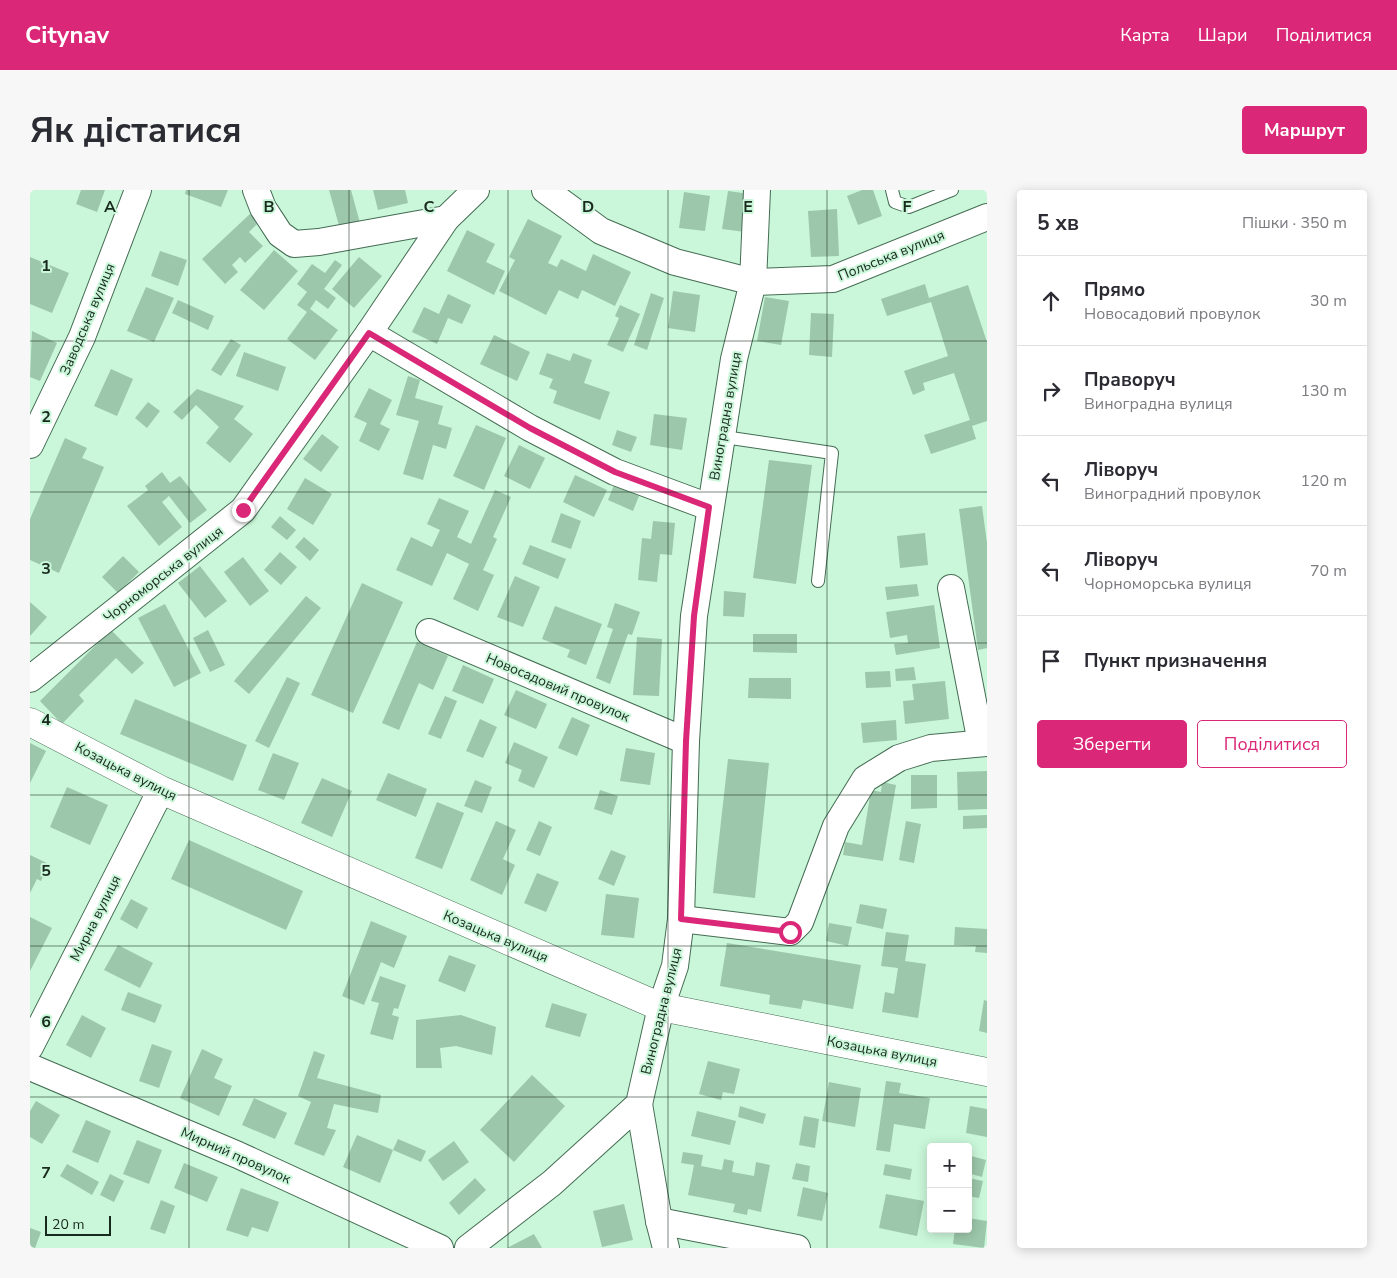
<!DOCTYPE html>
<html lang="uk">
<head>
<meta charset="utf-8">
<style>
	body { margin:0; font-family:"Nunito Sans",sans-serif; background:#f7f7f7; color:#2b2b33 }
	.controls { position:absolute; right:15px; bottom:15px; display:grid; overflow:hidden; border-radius:5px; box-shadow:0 2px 12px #0003 }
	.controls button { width:45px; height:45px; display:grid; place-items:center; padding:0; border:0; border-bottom:1px solid #e1e1e2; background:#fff; color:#2b2b33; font:25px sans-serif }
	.scale { position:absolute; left:15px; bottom:12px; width:66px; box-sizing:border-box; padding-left:5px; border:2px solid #18291e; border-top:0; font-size:14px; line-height:18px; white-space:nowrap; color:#18291e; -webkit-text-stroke:4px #caf7d9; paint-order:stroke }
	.stop { position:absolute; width:15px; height:15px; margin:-11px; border:4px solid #db2777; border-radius:50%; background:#fff }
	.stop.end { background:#db2777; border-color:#fff; box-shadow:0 1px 5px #0008 }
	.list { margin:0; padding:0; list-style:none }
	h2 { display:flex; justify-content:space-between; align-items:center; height:65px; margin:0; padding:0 20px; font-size:21px }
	h2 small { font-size:16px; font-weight:400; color:#7c7c81 }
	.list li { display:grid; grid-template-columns:32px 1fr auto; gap:15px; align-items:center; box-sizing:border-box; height:90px; padding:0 20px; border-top:1px solid #e1e1e2 }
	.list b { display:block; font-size:19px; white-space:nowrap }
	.list p { margin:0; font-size:16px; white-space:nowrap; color:#7c7c81 }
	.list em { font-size:16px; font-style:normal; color:#7c7c81 }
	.actions { display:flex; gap:10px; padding:15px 20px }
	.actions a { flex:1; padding:11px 0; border:1px solid #db2777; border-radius:5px; text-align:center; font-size:18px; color:#db2777 }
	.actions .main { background:#db2777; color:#fff }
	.icon { flex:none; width:28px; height:28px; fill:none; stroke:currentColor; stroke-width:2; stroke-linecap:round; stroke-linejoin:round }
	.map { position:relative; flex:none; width:957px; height:1058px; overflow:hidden; border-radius:5px }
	header { display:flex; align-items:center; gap:30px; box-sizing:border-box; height:70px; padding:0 25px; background:#db2777; color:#fff }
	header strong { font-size:24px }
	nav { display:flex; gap:28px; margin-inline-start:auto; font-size:18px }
	.intro { display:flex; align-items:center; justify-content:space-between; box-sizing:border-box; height:120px; padding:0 30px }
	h1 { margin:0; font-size:35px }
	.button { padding:12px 22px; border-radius:5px; background:#db2777; color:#fff; font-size:18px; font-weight:700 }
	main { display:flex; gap:30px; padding:0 30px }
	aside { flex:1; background:#fff; border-radius:5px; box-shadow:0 2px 12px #0003 }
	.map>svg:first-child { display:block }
	.building { fill:#9cc7aa }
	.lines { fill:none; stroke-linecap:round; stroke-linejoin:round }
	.lane-casing { stroke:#446c53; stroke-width:14 }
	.street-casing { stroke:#446c53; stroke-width:28 }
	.secondary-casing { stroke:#446c53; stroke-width:29 }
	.lane { stroke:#fff; stroke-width:12 }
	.street { stroke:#fff; stroke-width:26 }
	.secondary { stroke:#fff; stroke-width:28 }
	.route { stroke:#db2777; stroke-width:6 }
	.grid { fill:none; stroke:#18291e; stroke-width:1; stroke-opacity:0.55 }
	.labels { text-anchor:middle; stroke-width:4; stroke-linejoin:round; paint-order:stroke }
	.street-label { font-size:14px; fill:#18291e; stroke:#caf7d9 }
	.grid-label { font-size:16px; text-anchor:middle; font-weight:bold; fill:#18291e; stroke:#caf7d9; stroke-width:4; stroke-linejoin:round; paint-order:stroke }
</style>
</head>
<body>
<header>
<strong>Citynav</strong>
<nav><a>Карта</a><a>Шари</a><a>Поділитися</a></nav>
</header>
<div class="intro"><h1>Як дістатися</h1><a class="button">Маршрут</a></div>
<main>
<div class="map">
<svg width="957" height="1058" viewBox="0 0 957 1058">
	<rect width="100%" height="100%" fill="#caf7d9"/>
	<g class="building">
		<path d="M 51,0 L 75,0 L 67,22 L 46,14 Z"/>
		<path d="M 156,0 L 198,0 L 191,17 L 155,4 Z"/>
		<path d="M 299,0 L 321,0 L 330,33 L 310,39 Z"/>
		<path d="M 343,0 L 375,0 L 378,13 L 348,20 Z"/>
		<path d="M 832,0 L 843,0 L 852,26 L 828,35 L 817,6 Z"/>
		<path d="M 698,1 L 720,4 L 715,42 L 692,39 Z"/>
		<path d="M 654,2 L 680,6 L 675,41 L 649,38 Z"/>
		<path d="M 807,19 L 809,66 L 781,67 L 778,21 Z"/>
		<path d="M 222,22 L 230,31 L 219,42 L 233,56 L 215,73 L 210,67 L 202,75 L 208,82 L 195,94 L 172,69 Z"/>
		<path d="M 498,29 L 532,46 L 518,73 L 527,77 L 531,69 L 556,81 L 563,64 L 601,82 L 585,116 L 552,100 L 548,109 L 529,100 L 516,125 L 469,101 L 485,70 L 479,67 Z"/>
		<path d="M 437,40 L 465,54 L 456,72 L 475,81 L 464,105 L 417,81 Z"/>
		<path d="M 244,60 L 268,81 L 234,120 L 210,100 Z"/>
		<path d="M 130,61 L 157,70 L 148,96 L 121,86 Z"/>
		<path d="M 0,67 L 39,83 L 22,123 L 0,114 Z"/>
		<path d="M 329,67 L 352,86 L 324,118 L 302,99 Z"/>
		<path d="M 305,70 L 312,75 L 294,99 L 306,108 L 298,119 L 286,110 L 280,119 L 308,140 L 285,170 L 257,149 L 277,122 L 267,115 L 277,102 L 267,94 L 282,74 L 295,83 Z"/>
		<path d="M 895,94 L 899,108 L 938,95 L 957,152 L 957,231 L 942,236 L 946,249 L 901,264 L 894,245 L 940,230 L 924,183 L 893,193 L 895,200 L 883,205 L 874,181 L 918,166 L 901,112 L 857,126 L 851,109 Z"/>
		<path d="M 116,97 L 144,108 L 124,152 L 97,141 Z"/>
		<path d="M 643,101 L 670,105 L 665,142 L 638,138 Z"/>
		<path d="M 621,103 L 634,108 L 617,160 L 604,155 Z"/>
		<path d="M 418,104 L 441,115 L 432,134 L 418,128 L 407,154 L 382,142 L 394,117 L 409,124 Z"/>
		<path d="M 735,107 L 759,111 L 751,155 L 727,151 Z"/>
		<path d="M 148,110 L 184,126 L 178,140 L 142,123 Z"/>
		<path d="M 590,115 L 610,124 L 593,162 L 577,155 L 589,128 L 585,126 Z"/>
		<path d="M 781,123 L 804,124 L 802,167 L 779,165 Z"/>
		<path d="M 2,141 L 27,153 L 10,191 L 0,187 Z"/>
		<path d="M 464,145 L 500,162 L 487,191 L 450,174 Z"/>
		<path d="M 201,149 L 211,155 L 191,186 L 181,180 Z"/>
		<path d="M 214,162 L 256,177 L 248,201 L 206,186 Z"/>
		<path d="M 517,163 L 540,171 L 543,163 L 562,170 L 554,193 L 580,202 L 570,230 L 523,213 L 527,201 L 519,198 L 523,189 L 509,184 Z"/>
		<path d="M 81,179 L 103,189 L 87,226 L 64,216 Z"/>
		<path d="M 378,186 L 390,190 L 385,208 L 413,216 L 408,234 L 422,238 L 416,259 L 403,255 L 393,290 L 373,284 L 389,231 L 366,225 Z"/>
		<path d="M 339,198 L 362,210 L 350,234 L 360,239 L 349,261 L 329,251 L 337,233 L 324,227 Z"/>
		<path d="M 167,199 L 214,216 L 204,229 L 223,244 L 200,273 L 176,253 L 189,237 L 166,215 L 152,230 L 143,222 Z"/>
		<path d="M 118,212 L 130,221 L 117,238 L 105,228 Z"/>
		<path d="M 624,224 L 657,228 L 652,260 L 620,255 Z"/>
		<path d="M 446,235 L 476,248 L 454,300 L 423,286 Z"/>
		<path d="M 587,240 L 607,247 L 601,262 L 582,255 Z"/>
		<path d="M 292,244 L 309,257 L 291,282 L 273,269 Z"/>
		<path d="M 35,248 L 57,258 L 52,268 L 74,277 L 29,383 L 0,370 L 0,329 Z"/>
		<path d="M 489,255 L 515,268 L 500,299 L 474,286 Z"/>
		<path d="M 739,270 L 782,275 L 766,394 L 723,388 Z"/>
		<path d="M 132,282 L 140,293 L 150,286 L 177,320 L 160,333 L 139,306 L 132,312 L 152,337 L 129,356 L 97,316 L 118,300 L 115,296 Z"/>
		<path d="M 545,285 L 577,300 L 564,327 L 533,312 Z"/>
		<path d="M 275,288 L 302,304 L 283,335 L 257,319 Z"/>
		<path d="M 584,295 L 609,306 L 603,321 L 578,310 Z"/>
		<path d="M 465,300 L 481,307 L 463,347 L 467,349 L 453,380 L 464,385 L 448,421 L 423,409 L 439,374 L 417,363 L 402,396 L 366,380 L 381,347 L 402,357 L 410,340 L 397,334 L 409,308 L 439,321 L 427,347 L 441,354 Z"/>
		<path d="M 952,316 L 957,353 L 957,458 L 948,460 L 929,319 Z"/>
		<path d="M 531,323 L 551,331 L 541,359 L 521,352 Z"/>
		<path d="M 250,326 L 266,340 L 257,350 L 241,337 Z"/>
		<path d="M 623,331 L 645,333 L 642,365 L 630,364 L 627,392 L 608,390 L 612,348 L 621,349 Z"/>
		<path d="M 895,343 L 898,375 L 870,378 L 867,346 Z"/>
		<path d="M 274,347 L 289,360 L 280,371 L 265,357 Z"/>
		<path d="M 500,355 L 536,369 L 528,389 L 492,374 Z"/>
		<path d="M 250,362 L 267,377 L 251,395 L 234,380 Z"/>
		<path d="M 93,366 L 109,382 L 88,403 L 72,387 Z"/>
		<path d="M 213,367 L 239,401 L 220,416 L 194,382 Z"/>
		<path d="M 170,376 L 197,411 L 175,428 L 148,393 Z"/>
		<path d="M 485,386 L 510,397 L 493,437 L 467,427 Z"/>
		<path d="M 332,393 L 373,412 L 323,523 L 281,505 Z"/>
		<path d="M 887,394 L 889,406 L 857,410 L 855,397 Z"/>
		<path d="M 694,401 L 716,403 L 714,427 L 693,426 Z"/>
		<path d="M 276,406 L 291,418 L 219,504 L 204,491 Z"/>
		<path d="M 0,412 L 17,427 L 0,446 Z"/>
		<path d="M 585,413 L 610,422 L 602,445 L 598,444 L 580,494 L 566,488 L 583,439 L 577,437 Z"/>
		<path d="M 135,414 L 171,483 L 144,497 L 108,428 Z"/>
		<path d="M 904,415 L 910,458 L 866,465 L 864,454 L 878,453 L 877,445 L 860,448 L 856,422 Z"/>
		<path d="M 525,416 L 572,434 L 556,475 L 537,467 L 540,460 L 512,449 Z"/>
		<path d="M 81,440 L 114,473 L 102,484 L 86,468 L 49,505 L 54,511 L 32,534 L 10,511 Z"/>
		<path d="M 178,440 L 195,475 L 180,482 L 163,448 Z"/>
		<path d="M 723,444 L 767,444 L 767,463 L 723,462 Z"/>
		<path d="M 607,447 L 632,449 L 629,506 L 603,505 Z"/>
		<path d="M 387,452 L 418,466 L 403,500 L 389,493 L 369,540 L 352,533 Z"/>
		<path d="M 433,475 L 464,489 L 453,514 L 422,501 Z"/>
		<path d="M 884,477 L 886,490 L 866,491 L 865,479 Z"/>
		<path d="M 860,481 L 861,497 L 836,498 L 835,482 Z"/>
		<path d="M 257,487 L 270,493 L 239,558 L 225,551 Z"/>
		<path d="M 719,488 L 761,488 L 761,509 L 718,508 Z"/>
		<path d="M 915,491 L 919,529 L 875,534 L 873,511 L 884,510 L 882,494 Z"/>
		<path d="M 486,500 L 517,514 L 506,539 L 474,525 Z"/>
		<path d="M 415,506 L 427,511 L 411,549 L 398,544 Z"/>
		<path d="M 105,509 L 217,555 L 203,591 L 90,544 Z"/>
		<path d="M 542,527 L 560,535 L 547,566 L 528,558 Z"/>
		<path d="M 450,529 L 467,537 L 453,568 L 436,561 Z"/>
		<path d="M 866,530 L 867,550 L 833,553 L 831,533 Z"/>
		<path d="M 484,552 L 518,567 L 504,598 L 488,591 L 492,580 L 475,573 Z"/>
		<path d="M 0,553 L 16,561 L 0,593 Z"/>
		<path d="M 596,558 L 625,563 L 620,595 L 590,591 Z"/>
		<path d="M 243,563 L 269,573 L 254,610 L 228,600 Z"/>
		<path d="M 698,569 L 739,573 L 725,708 L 683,703 Z"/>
		<path d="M 957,581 L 957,619 L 928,620 L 927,582 Z"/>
		<path d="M 358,583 L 397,599 L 386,627 L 346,610 Z"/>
		<path d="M 881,585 L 907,585 L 907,618 L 881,619 Z"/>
		<path d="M 292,588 L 322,601 L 302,647 L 271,633 Z"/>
		<path d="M 445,590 L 462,597 L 452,623 L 434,616 Z"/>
		<path d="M 852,592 L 866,595 L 853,671 L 813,665 L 815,652 L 832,655 L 841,600 L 851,602 Z"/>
		<path d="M 37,597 L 78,615 L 60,655 L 20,637 Z"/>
		<path d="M 570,600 L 588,606 L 582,625 L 564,619 Z"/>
		<path d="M 407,612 L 434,623 L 412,679 L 385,668 Z"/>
		<path d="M 957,625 L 957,638 L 933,639 L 933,626 Z"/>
		<path d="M 466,631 L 486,640 L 473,669 L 485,675 L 472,705 L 440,690 Z"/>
		<path d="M 509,631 L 522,637 L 510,666 L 496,660 Z"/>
		<path d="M 876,631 L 891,634 L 884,673 L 869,670 Z"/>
		<path d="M 159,650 L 273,701 L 256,740 L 141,689 Z"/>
		<path d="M 581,660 L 596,666 L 584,696 L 568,689 Z"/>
		<path d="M 0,665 L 19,674 L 11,691 L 7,689 L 0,703 Z"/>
		<path d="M 507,683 L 529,692 L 516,722 L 494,713 Z"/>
		<path d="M 576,704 L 609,708 L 604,748 L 571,745 Z"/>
		<path d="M 101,709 L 118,718 L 107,739 L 90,729 Z"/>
		<path d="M 830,714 L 857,719 L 853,739 L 826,733 Z"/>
		<path d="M 0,727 L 22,738 L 0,781 Z"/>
		<path d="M 341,731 L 377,746 L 364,778 L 351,772 L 334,815 L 312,806 Z"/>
		<path d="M 799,733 L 822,737 L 818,756 L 796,751 Z"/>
		<path d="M 925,737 L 957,739 L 957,763 L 945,762 L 946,756 L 924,755 Z"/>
		<path d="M 856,742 L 879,745 L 875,771 L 896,774 L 888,828 L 852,822 L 855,802 L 864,804 L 868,778 L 851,776 Z"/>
		<path d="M 697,753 L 831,775 L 823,819 L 773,810 L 771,819 L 739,814 L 740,805 L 690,796 Z"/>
		<path d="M 88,755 L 123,773 L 110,798 L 74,780 Z"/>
		<path d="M 419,765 L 446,775 L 435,802 L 408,791 Z"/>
		<path d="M 350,786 L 376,795 L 368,819 L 364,818 L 362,825 L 369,827 L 363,850 L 340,844 L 349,813 L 341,811 Z"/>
		<path d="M 98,802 L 132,815 L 125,833 L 91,820 Z"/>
		<path d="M 954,810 L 957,811 L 957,843 L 949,841 Z"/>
		<path d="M 522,813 L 557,824 L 550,847 L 515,837 Z"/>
		<path d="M 52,825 L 76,838 L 61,868 L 36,855 Z"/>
		<path d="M 431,825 L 466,837 L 462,865 L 426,856 L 410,858 L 412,878 L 386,878 L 386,830 Z"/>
		<path d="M 122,854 L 142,861 L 129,898 L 109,891 Z"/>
		<path d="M 172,859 L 193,869 L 184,888 L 202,896 L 189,926 L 150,908 Z"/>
		<path d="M 284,861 L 295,865 L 287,888 L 351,905 L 348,923 L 304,914 L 297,938 L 306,940 L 294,966 L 264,954 L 281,912 L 268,906 Z"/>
		<path d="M 678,871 L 710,879 L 704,904 L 693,902 L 691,910 L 669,904 Z"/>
		<path d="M 502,885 L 535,916 L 484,972 L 450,940 Z"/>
		<path d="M 856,891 L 871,893 L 869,903 L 900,908 L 895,939 L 864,934 L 860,962 L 846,960 Z"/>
		<path d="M 799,892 L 831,898 L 825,937 L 792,931 Z"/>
		<path d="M 224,908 L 257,923 L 245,949 L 212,935 Z"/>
		<path d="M 6,911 L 30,925 L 12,954 L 0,947 L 0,921 Z"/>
		<path d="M 710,916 L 736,924 L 733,934 L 708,927 Z"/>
		<path d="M 940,916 L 957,919 L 957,947 L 936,943 Z"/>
		<path d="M 667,921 L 706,931 L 700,955 L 661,946 Z"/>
		<path d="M 774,926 L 789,929 L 785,958 L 769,955 Z"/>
		<path d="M 56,930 L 81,941 L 68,973 L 42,962 Z"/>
		<path d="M 327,945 L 363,960 L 368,949 L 396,961 L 391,972 L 363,960 L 350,993 L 313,977 Z"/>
		<path d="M 107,950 L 132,960 L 119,994 L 93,984 Z"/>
		<path d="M 424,951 L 439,972 L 413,991 L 398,970 Z"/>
		<path d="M 653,962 L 673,965 L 671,976 L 692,980 L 694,969 L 704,971 L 702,982 L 724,986 L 726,972 L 740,975 L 731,1022 L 718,1019 L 717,1025 L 703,1022 L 705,1014 L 658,1005 L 664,975 L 651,973 Z"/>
		<path d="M 941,966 L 956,970 L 952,987 L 938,983 Z"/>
		<path d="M 154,973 L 188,987 L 177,1012 L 144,998 Z"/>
		<path d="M 766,973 L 780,976 L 778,992 L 762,989 Z"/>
		<path d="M 37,974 L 69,992 L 62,1005 L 30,986 Z"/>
		<path d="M 855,974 L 882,979 L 880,990 L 853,985 Z"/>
		<path d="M 80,984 L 94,991 L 84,1012 L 70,1005 Z"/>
		<path d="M 445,988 L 456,1000 L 429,1025 L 419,1013 Z"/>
		<path d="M 938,988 L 953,991 L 949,1008 L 938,1006 Z"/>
		<path d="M 773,997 L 798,1003 L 792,1031 L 767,1026 Z"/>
		<path d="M 211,998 L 249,1012 L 238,1042 L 222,1037 L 218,1047 L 196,1040 Z"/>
		<path d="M 856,1004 L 894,1011 L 887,1046 L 849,1038 Z"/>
		<path d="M 131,1010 L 145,1016 L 135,1044 L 120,1039 Z"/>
		<path d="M 594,1014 L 603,1050 L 572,1057 L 563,1021 Z"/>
		<path d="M 938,1028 L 957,1031 L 954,1058 L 923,1054 L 925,1039 L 938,1039 Z"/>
		<path d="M 0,1038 L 11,1042 L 5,1058 L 0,1058 Z"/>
		<path d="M 504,1044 L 512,1058 L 477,1058 Z"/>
	</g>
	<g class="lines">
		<defs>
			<g id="lane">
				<path d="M 862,0 L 865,12 L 879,17 L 922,0"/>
				<path d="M 694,247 L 802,263 L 788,391"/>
			</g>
			<g id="street">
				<path d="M 226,0 L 233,18 L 250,44 L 264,54 L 289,52 L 416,29"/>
				<path d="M 515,0 L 571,41 L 645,72 L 723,92 L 803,89 L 957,27"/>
				<path d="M 339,143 L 500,238 L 585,282 L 679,317"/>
				<path d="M 0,255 L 52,147 L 108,0"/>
				<path d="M 921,398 L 951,553"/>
				<path d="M 399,442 L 656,551"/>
				<path d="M 0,489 L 213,320 L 339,143 L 416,29 L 446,0"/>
				<path d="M 651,729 L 760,742 L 770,732 L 806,636 L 835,589 L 869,568 L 901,558 L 957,553"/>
				<path d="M 0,857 L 131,600"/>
				<path d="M 0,877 L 208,965 L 410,1058"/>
				<path d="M 609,914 L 629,1031 L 636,1058"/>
				<path d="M 629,1031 L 767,1058"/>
				<path d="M 438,1058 L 522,993 L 609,914 L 631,817 L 645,776 L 651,729 L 656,551 L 664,426 L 704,169 L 723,92 L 727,0"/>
			</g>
			<path id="secondary" d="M 0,532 L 131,600 L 631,817 L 957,882"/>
		</defs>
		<use href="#lane" class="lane-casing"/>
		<use href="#street" class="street-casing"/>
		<use href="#secondary" class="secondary-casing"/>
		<use href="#lane" class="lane"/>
		<use href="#street" class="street"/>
		<use href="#secondary" class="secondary"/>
	</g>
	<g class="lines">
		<path class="route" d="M 213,320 L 339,143 L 500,238 L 585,282 L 679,317 L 664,426 L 656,551 L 651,729 L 760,742"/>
	</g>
	<path class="grid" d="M 159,0 L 159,1058M 319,0 L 319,1058M 478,0 L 478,1058M 638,0 L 638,1058M 797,0 L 797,1058M 0,151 L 957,151M 0,302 L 957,302M 0,453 L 957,453M 0,605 L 957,605M 0,756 L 957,756M 0,907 L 957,907"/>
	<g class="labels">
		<g class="street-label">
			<text transform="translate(861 65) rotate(-22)" y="5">Польська вулиця</text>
			<text transform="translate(57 129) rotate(-67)" y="5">Заводська вулиця</text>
			<text transform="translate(695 226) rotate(-80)" y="5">Виноградна вулиця</text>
			<text transform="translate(133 384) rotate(-38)" y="5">Чорноморська вулиця</text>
			<text transform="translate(528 497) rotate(23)" y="5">Новосадовий провулок</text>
			<text transform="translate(96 581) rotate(27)" y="5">Козацька вулиця</text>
			<text transform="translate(65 728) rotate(-63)" y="5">Мирна вулиця</text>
			<text transform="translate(466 746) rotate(23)" y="5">Козацька вулиця</text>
			<text transform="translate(631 821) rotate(-76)" y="5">Виноградна вулиця</text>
			<text transform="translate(852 861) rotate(11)" y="5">Козацька вулиця</text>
			<text transform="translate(206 965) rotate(24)" y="5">Мирний провулок</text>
		</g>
	</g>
	<g class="grid-label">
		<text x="80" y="22">A</text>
		<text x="239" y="22">B</text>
		<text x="399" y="22">C</text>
		<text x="558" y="22">D</text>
		<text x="718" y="22">E</text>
		<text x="877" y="22">F</text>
		<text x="16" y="81">1</text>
		<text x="16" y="232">2</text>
		<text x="16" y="384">3</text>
		<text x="16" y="535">4</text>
		<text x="16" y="686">5</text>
		<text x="16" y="837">6</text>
		<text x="16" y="988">7</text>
	</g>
</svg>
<div class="controls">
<button>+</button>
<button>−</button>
</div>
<div class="scale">20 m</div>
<div class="stop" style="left:760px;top:742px"></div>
<div class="stop end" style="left:213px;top:320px"></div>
</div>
<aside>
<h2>5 хв<small>Пішки · 350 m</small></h2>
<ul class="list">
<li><svg class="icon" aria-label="ahead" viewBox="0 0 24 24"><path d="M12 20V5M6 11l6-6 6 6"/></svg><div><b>Прямо</b><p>Новосадовий провулок</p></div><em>30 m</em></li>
<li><svg class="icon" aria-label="right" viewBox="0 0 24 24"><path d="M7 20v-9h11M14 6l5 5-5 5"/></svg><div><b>Праворуч</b><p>Виноградна вулиця</p></div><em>130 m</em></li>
<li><svg class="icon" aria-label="left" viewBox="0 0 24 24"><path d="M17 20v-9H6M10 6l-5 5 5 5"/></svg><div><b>Ліворуч</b><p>Виноградний провулок</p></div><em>120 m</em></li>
<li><svg class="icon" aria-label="left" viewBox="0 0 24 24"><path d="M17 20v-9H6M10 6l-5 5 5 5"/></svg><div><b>Ліворуч</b><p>Чорноморська вулиця</p></div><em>70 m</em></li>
<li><svg class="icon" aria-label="arrive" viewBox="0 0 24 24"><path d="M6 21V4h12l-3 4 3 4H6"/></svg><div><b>Пункт призначення</b></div></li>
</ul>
<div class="actions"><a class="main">Зберегти</a><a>Поділитися</a></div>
</aside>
</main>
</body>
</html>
